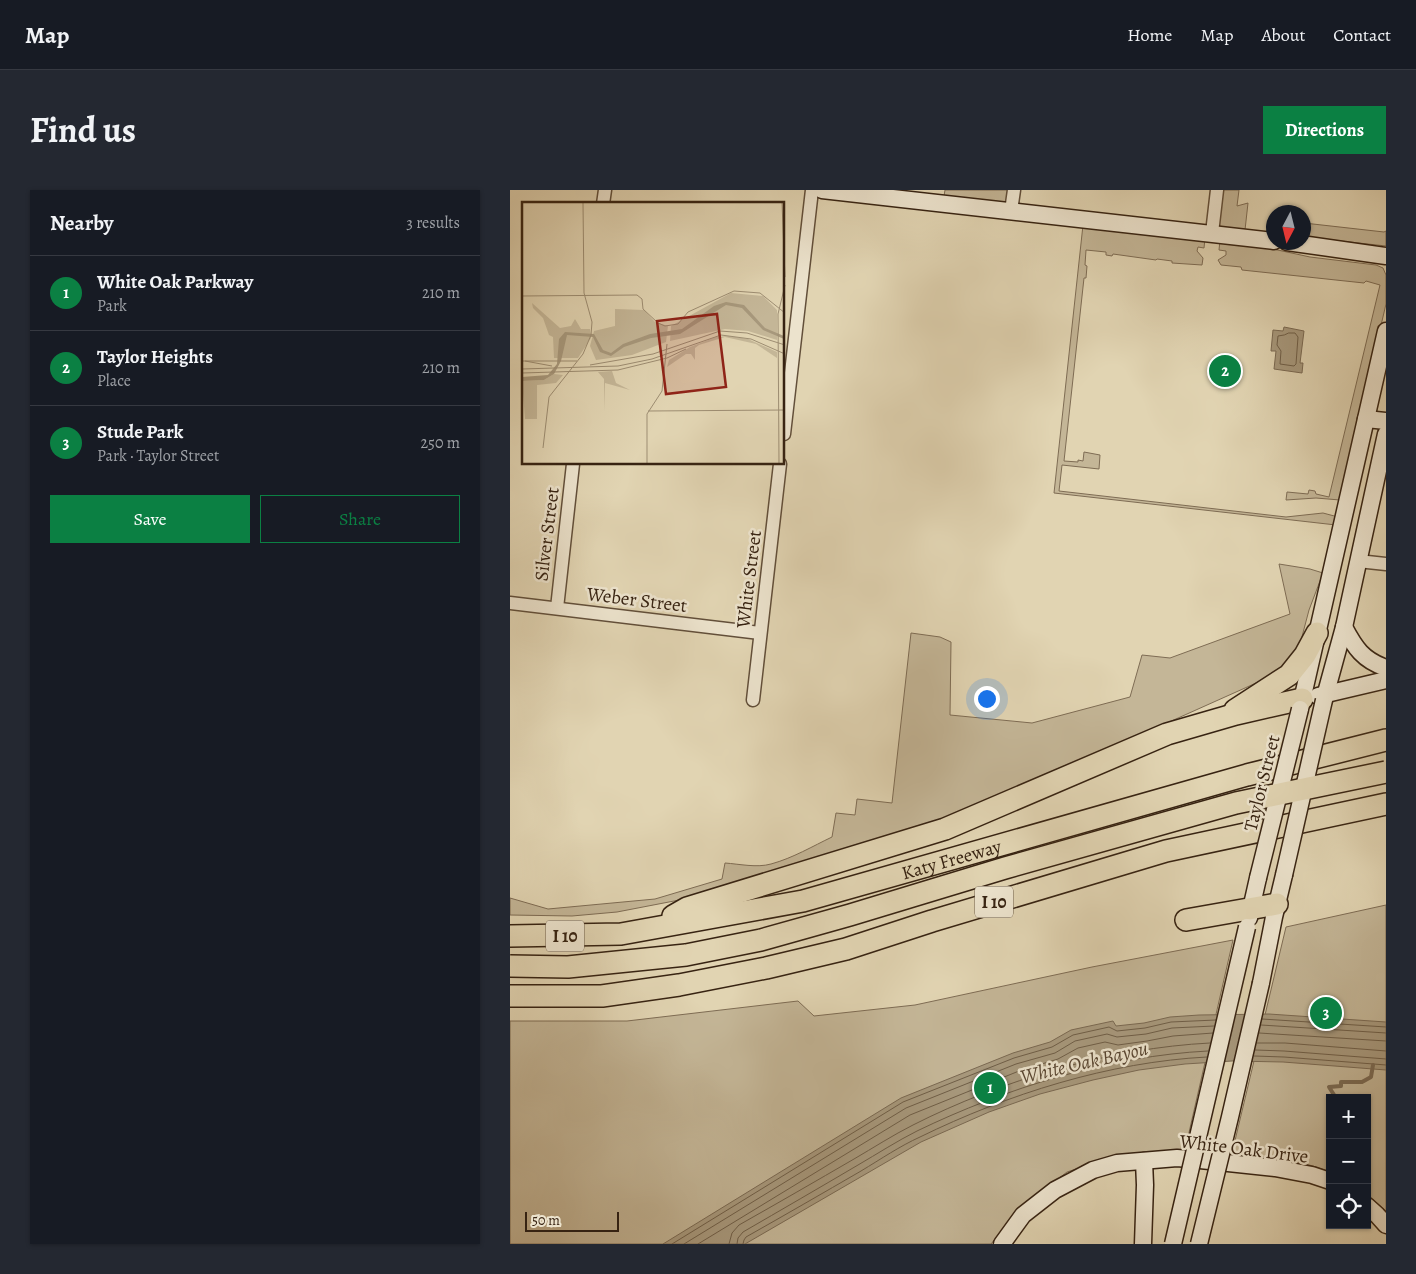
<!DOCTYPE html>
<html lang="en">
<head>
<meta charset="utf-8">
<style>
	body { margin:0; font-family:Alegreya,serif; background:#242831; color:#f1f3f6 }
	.controls { position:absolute; right:15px; bottom:15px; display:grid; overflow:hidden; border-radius:0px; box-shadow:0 1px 4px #0004 }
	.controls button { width:45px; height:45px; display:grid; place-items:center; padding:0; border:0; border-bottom:1px solid #363941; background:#171b24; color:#f1f3f6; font:25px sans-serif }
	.compass { position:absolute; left:756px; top:15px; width:45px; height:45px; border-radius:50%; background:#171b24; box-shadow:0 1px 4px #0004; rotate:187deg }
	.scale { position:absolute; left:15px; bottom:12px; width:94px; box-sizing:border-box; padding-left:5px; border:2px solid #372312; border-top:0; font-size:14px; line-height:18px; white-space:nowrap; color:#372312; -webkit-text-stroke:4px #ece3cd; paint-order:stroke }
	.you { position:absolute; left:476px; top:508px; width:18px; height:18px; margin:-12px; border:4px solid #fff; border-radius:50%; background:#1a73e8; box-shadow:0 0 0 8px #1a73e833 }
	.badge { display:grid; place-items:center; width:32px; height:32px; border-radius:50%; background:#0b8043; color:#fff; font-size:16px; font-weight:700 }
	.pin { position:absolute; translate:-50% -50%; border:2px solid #fff; box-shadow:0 1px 5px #0006 }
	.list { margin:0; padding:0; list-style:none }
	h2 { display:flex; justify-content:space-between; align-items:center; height:65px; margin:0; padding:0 20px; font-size:21px }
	h2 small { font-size:16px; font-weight:400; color:#9ea1a6 }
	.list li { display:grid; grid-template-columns:32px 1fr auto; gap:15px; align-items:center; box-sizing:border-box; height:75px; padding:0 20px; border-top:1px solid #363941 }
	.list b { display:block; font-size:19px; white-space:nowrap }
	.list p { margin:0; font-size:16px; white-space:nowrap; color:#9ea1a6 }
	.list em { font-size:16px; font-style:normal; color:#9ea1a6 }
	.actions { display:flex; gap:10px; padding:15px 20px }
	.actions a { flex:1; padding:11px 0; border:1px solid #0b8043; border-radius:0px; text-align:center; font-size:18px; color:#0b8043 }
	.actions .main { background:#0b8043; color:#fff }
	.icon { flex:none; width:28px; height:28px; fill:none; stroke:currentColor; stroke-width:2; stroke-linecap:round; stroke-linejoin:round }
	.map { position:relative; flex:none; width:876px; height:1054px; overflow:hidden; border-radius:0px }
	header { display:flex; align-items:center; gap:30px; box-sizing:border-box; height:70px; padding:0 25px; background:#171b24; border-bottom:1px solid #363941 }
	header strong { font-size:24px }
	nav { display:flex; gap:28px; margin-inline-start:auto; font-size:18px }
	.intro { display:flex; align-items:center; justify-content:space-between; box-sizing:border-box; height:120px; padding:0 30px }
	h1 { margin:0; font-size:35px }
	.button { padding:12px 22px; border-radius:0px; background:#0b8043; color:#fff; font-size:18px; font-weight:700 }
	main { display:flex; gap:30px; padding:0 30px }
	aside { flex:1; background:#171b24; border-radius:0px; box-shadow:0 1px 4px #0004 }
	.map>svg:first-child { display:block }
	.green { fill:#c4b697; stroke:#7e6c54 }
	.water { fill:#a7987c; stroke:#7a6952 }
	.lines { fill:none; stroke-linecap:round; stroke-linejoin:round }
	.shore { stroke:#6f5e47; stroke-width:1 }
	.stream { stroke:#7a6952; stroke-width:4 }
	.street-casing { stroke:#624f3a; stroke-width:15 }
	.secondary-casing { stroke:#372312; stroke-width:19 }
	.highway-casing { stroke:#372312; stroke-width:24 }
	.street { stroke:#ece3cd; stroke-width:12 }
	.secondary { stroke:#ece3cd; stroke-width:16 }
	.highway { stroke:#e1d4b2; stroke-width:21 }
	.secondary-bridge-casing { stroke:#372312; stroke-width:19; stroke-linecap:butt }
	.highway-bridge-casing { stroke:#372312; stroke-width:24; stroke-linecap:butt }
	.secondary-bridge { stroke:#ece3cd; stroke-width:16 }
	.highway-bridge { stroke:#e1d4b2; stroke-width:21 }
	.labels { text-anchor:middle; stroke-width:5; stroke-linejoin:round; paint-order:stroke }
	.shield { fill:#ece3cd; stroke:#6d5d4a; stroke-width:1 }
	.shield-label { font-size:18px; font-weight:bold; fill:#372312 }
	.street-label { font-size:19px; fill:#372312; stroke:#ece3cd }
	.water-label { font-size:20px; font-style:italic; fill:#594632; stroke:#ece3cd }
	.inset-road { fill:none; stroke:#9d8d72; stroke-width:1 }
	.view { fill:#8f2418; fill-opacity:0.15; stroke:#8f2418; stroke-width:2.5 }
	.inset-edge { fill:none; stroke:#372312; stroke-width:2.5 }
</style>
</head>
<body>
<header>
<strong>Map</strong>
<nav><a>Home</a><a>Map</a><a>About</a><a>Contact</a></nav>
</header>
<div class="intro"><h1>Find us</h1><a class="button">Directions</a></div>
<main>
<aside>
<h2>Nearby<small>3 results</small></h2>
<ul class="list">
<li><span class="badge">1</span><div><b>White Oak Parkway</b><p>Park</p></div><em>210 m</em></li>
<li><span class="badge">2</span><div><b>Taylor Heights</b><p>Place</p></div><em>210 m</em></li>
<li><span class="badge">3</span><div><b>Stude Park</b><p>Park · Taylor Street</p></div><em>250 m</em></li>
</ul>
<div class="actions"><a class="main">Save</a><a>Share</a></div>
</aside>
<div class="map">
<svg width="876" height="1054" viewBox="0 0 876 1054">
	<rect width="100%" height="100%" fill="#e1d4b2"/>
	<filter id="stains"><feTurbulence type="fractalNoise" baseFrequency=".004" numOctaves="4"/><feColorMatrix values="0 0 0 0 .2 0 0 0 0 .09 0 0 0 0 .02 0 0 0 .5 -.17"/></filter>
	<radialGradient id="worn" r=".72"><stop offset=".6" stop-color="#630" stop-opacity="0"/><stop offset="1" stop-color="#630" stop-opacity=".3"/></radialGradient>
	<g class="green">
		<path d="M 435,0 L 498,0 L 496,14 L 434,6 Z"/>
		<path d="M 712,0 L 729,0 L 727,16 L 738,13 L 735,40 L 708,37 Z"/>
		<path d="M 794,33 L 874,42 L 876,41 L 876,56 L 794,47 Z"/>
		<path d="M 573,35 L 695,48 L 694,58 L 688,57 L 687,61 L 693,68 L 692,75 L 662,73 L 662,71 L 647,69 L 646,70 L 603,64 L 602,66 L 596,65 L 596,62 L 576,60 L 575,75 L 577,76 L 576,88 L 574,88 L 554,271 L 568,272 L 568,270 L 573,271 L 574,262 L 590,265 L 589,279 L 552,275 L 549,301 L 776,327 L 813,323 L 828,327 L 826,335 L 544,303 Z"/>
		<path d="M 710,50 L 740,54 L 800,67 L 866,75 L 873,78 L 876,85 L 876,114 L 830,310 L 806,308 L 776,310 L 777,302 L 798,304 L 799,300 L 805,301 L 806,304 L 819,307 L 870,95 L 856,91 L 854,93 L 732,80 L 731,77 L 711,75 L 708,70 L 716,65 L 716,61 L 709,60 Z"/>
		<path d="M 769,374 L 800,379 L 813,383 L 799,420 L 789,458 L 772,481 L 735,498 L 445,628 L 190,706 L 107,722 L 62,726 L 0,725 L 0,708 L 38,719 L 145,709 L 212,689 L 215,673 C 229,674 247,678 261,674 C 283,668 303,656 322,647 L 326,623 L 345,625 L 347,609 L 382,613 L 401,443 L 430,447 L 441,452 L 440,525 L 522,533 L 620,507 L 632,465 L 660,468 L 780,424 Z"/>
		<path d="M 876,715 L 876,1021 L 857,1004 L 857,908 L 820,908 L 820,982 C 789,969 755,967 722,963 L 776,737 Z"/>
		<path d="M 723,750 L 675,960 L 641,962 L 602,967 L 557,982 L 509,1019 L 481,1054 L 0,1054 L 0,831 L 117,831 L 288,811 L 304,826 L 405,815 L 582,777 Z"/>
	</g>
	<g class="water">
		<path d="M 774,137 L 794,141 L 790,173 L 793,173 L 792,183 L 764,179 L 766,161 L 761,161 L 763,140 L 773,141 Z"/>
		<path d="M 759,824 L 876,832 L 876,880 L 773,872 L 722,871 L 675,874 L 629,880 L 583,890 L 530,904 L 479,922 L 411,952 L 235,1054 L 153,1054 L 391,908 L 503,863 L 540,852 L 561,840 L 603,831 L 606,836 L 634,833 L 660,827 L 689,825 Z"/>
	</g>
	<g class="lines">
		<g class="shore">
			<path d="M 779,143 L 785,143 L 788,147 L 786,174 L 784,176 L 770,174 L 771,161 L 767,155 L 768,146 L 774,145 Z"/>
			<path d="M 752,829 L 876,837"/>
			<path d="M 751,835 L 876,843"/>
			<path d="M 749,843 L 876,851"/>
			<path d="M 747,853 L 775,853 L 876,861"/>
			<path d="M 745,860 L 774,861 L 876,869"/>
			<path d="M 744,866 L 774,867 L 876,875"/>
			<path d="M 162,1054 L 393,912 L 504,868 L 542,857 L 563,845 L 599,837 L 607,841 L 635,838 L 661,832 L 706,830"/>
			<path d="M 174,1054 L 396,918 L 506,874 L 545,863 L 565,851 L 597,844 L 607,847 L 636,844 L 662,838 L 704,836"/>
			<path d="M 188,1054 L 400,925 L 509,881 L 548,869 L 568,858 L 595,852 L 608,855 L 637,851 L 663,846 L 703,843"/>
			<path d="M 219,1054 L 222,1043 L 229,1035 C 268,1013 306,991 344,969 C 363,958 383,945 403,935 C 492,890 600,858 700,853"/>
			<path d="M 227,1054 L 228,1048 L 233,1042 C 271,1020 309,998 348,975 C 367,964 387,951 407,941 C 496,898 599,866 698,861"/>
			<path d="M 233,1054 L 234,1050 L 236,1047 C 275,1025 313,1003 351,981 C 371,969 390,956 410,947 C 498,904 599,872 697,867"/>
		</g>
		<path class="stream" d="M 826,908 L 819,897 L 831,896 L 831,892 L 852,892 L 861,887 L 863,875"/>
		<defs>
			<g id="street">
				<path d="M 93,14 L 95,0"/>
				<path d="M 501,21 L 504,0"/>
				<path d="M 702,43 L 707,0"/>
				<path d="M 274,244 L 302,0"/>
				<path d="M 848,371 L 876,374"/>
				<path d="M 0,413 L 250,443"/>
				<path d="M 47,418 L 63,274"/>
				<path d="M 243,510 L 270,274"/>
			</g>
			<g id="secondary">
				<path d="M 312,0 L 764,51"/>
				<path d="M 777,52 L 876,66"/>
				<path d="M 856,229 L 876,231"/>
				<path d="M 834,437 C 845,458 853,470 876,478"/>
				<path d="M 808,506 L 876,490"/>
				<path d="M 814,510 L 834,437 L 876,244"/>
				<path d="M 790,519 L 876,141"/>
				<path d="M 739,728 L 748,688"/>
				<path d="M 751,793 L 764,727 L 774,685"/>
				<path d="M 857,1016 L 867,1025 L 876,1035"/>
				<path d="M 492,1054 L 513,1025 L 545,1000 L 583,980 L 607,973 L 667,968 L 690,970 L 765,978 L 802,985 L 820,991"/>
				<path d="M 633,1054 L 635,995 L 634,971"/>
			</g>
			<g id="highway">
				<path d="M 725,520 L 779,485 L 795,465 L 807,443"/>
				<path d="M 163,726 L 177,718 L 435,639 L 657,544 L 726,524 L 792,509"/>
				<path d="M 676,730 L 767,714"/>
				<path id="s1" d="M 0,746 L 111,744 L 293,711 L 737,585 L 876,550"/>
				<path d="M 0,806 L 92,806 L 169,795 L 256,778 L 336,759 L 422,731 L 656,661 L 876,614"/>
			</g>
		</defs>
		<use href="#street" class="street-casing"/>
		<use href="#secondary" class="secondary-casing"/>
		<use href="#highway" class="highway-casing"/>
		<use href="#street" class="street"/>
		<use href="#secondary" class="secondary"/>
		<use href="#highway" class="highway"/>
		<defs>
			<g id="secondary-bridge">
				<path d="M 774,685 L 814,510"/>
				<path d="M 748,688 L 790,519"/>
				<path d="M 663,1054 L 737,737"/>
				<path d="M 689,1054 L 720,927 L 751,793"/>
			</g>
			<path id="highway-bridge" d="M 0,776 L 58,777 L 176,765 L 251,750 L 340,725 L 495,678 L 726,613 L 876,582"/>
		</defs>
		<use href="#secondary-bridge" class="secondary-bridge-casing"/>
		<use href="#highway-bridge" class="highway-bridge-casing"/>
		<use href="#secondary-bridge" class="secondary-bridge"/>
		<use href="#highway-bridge" class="highway-bridge"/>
	</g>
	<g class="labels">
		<g class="shield">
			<rect x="465" y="696.5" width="38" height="31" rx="4"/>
			<rect x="36" y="730.5" width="38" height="31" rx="4"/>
		</g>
		<g class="shield-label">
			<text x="484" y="718">I 10</text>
			<text x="55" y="752">I 10</text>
		</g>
		<g class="street-label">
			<text transform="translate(36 344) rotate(-83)" y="7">Silver Street</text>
			<text transform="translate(238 389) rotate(-83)" y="7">White Street</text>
			<text transform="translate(127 409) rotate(7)" y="7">Weber Street</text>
			<text transform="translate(751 593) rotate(-76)" y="7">Taylor Street</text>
			<text dy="7" stroke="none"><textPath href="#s1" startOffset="450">Katy Freeway</textPath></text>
			<text transform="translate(734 958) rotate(7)" y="7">White Oak Drive</text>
		</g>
		<g class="water-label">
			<text transform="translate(574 872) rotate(-13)" y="7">White Oak Bayou</text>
		</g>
	</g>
	<g transform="translate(12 12)">
		<rect width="262" height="262" fill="#e1d4b2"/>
		<path d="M 209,91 L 241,94 L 255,108 L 255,138 L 226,129 L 203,127 L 148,139 L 149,124 ZM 10,101 L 38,126 L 49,124 L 53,117 L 59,127 L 68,127 L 69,136 L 56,156 L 32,156 L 31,135 L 27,133 L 21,116 L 11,106 ZM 93,107 L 122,108 L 133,120 L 146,124 L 144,140 L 110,153 L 74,158 L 68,144 L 72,129 L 93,124 ZM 207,134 L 226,137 L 255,150 L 255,156 L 234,142 L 203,135 L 177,143 L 173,146 L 173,158 L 169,152 L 164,152 L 145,165 L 147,158 L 168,145 L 194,135 ZM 90,169 L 94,181 L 108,188 L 83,181 L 82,209 L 82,177 L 76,170 ZM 32,172 L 41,173 L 34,181 L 15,183 L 15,217 L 3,217 L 0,179 L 22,178 Z" fill="#c4b697"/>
		<path d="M 204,100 L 222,103 L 243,126 L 262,134 L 262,137 L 241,128 L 220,106 L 204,103 L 158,132 L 129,136 L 102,145 L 89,154 L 78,150 L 71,135 L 45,133 L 39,159 L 32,172 L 22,178 L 0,179 L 0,175 L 26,173 L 35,162 L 37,137 L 43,130 L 72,132 L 81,148 L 89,151 L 101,142 L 128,132 L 160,127 L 192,104 Z" fill="#a7987c"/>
		<path class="inset-road" d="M 260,1 L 263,75M 0,94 L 115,93 L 120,97 L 121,107 L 136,121 L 143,124 L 156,122 L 166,110 L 212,89 L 238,91 L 263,111M 145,156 L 164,147M 0,159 L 55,159M 3,159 L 30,164M 68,163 L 131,152 L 198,129 L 225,131 L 263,143M 0,167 L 96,164 L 130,157 L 199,133 L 229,137 L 263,152M 0,171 L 96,168 L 145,156M 126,209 L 263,208M 21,246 L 27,195 L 61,152 L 69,133 L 70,120 L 62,91 L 61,1M 125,262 L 125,212 L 140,189 L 145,142M 257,262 L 256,112 L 263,83"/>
		<path class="view" d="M 195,112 L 204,185 L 144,192 L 135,119 Z"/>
		<rect width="262" height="262" class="inset-edge"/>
	</g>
	<rect width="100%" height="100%" filter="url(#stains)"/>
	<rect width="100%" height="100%" fill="url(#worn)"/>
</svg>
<div class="controls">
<button>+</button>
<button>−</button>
<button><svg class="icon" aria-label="locate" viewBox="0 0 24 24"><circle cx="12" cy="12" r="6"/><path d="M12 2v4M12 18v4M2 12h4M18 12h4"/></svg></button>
</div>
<svg class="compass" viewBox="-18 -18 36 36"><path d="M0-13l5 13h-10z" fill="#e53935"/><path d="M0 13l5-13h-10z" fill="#9ea1a6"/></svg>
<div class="scale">50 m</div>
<div class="you"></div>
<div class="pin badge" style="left:480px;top:898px">1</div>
<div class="pin badge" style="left:715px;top:181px">2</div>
<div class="pin badge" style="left:816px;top:823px">3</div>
</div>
</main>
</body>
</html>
